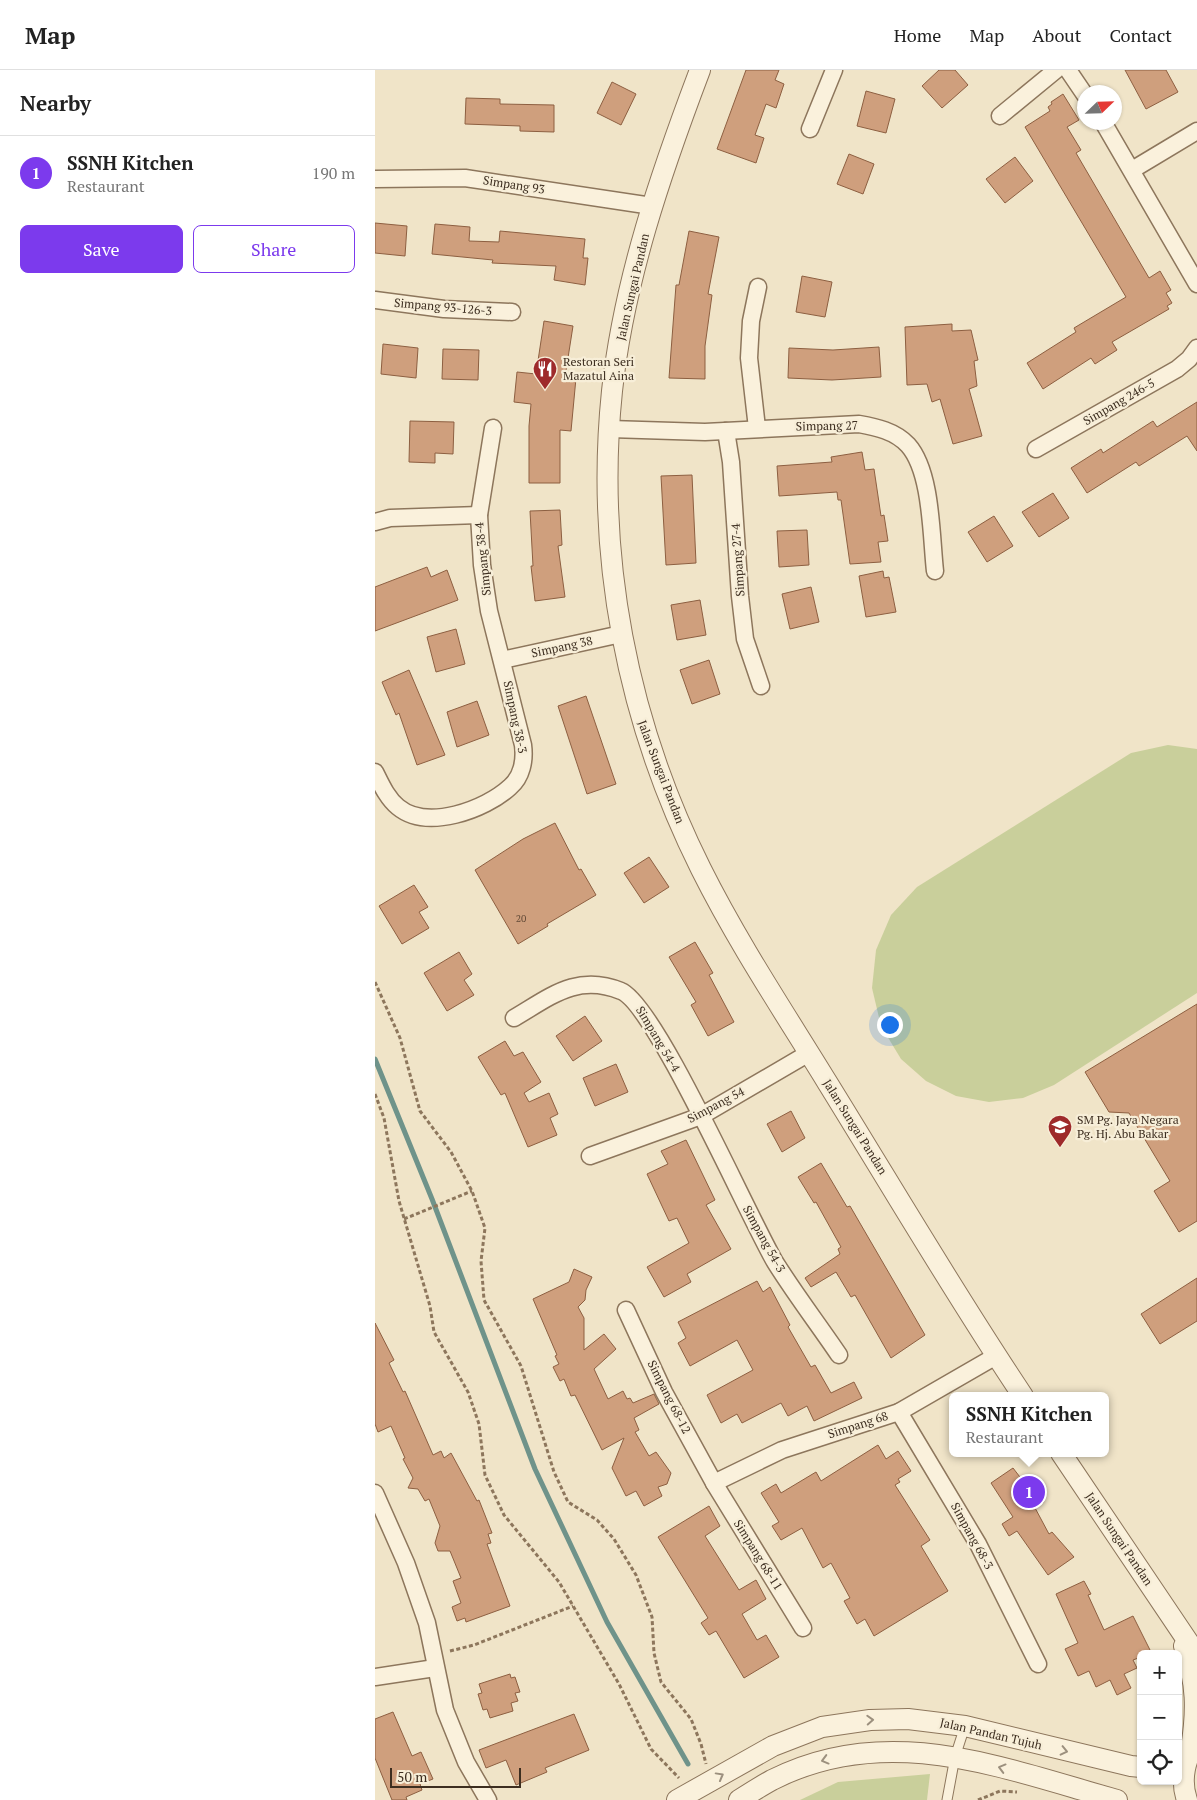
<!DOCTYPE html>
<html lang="en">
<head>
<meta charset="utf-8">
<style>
	body { margin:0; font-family:"PT Serif",serif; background:#f6f6f6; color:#222 }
	.controls { position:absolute; right:15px; bottom:15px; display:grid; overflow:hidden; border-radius:8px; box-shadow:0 1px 4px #0004 }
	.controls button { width:45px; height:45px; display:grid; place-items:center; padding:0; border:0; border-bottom:1px solid #e0e0e0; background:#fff; color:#222; font:25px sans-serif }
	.compass { position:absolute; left:702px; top:15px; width:45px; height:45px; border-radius:50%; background:#fff; box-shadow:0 1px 4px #0004; rotate:67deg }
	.scale { position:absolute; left:15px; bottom:12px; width:131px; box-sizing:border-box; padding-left:5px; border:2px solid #3d2e20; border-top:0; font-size:14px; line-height:18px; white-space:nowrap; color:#3d2e20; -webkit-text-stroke:4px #f7eed8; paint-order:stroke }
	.you { position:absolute; left:514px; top:954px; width:18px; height:18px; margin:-12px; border:4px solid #fff; border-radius:50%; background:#1a73e8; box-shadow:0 0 0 8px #1a73e833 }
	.badge { display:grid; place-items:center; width:32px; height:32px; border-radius:50%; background:#7c3aed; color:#fff; font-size:16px; font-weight:700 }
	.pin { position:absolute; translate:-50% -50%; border:2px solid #fff; box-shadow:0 1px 5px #0006 }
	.popup { position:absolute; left:574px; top:1322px; width:160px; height:65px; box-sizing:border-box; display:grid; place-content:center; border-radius:8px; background:#fff; filter:drop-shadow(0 1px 4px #0005); font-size:16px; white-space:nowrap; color:#767676 }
	.popup b { font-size:19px; color:#222 }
	.popup::after { content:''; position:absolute; left:50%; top:100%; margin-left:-10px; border:10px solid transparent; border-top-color:#fff }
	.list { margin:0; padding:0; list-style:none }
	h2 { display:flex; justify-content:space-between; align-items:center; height:65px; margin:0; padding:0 20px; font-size:21px }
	h2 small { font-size:16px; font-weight:400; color:#767676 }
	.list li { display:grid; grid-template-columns:32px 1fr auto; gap:15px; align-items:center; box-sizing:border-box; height:75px; padding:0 20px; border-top:1px solid #e0e0e0 }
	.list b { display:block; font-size:19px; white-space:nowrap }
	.list p { margin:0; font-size:16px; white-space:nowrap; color:#767676 }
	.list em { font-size:16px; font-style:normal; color:#767676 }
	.actions { display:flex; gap:10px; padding:15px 20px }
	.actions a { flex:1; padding:11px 0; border:1px solid #7c3aed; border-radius:8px; text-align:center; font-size:18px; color:#7c3aed }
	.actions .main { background:#7c3aed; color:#fff }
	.icon { flex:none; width:28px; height:28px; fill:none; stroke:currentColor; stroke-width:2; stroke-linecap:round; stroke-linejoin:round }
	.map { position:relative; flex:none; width:822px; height:1730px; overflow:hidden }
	header { display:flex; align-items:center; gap:30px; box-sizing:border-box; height:70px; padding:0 25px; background:#fff; border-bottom:1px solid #e0e0e0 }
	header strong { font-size:24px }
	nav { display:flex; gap:28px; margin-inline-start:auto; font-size:18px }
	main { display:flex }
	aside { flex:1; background:#fff }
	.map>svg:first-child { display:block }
	.green { fill:#c9cf9b }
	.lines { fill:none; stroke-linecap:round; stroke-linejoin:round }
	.stream { stroke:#6f938a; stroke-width:5 }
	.building { fill:#cf9f7d; stroke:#8d5f41 }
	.service-casing { stroke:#8d765c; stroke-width:11 }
	.minor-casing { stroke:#8d765c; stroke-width:19 }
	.tertiary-casing { stroke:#8d765c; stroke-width:22 }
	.path { stroke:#8d765c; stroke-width:3; stroke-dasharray:4 2.5; stroke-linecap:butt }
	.service { stroke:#faf1dc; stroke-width:9 }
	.minor { stroke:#faf1dc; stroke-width:16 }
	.tertiary { stroke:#faf1dc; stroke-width:20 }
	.oneway { stroke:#9c907e }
	.labels { text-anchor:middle; stroke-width:4.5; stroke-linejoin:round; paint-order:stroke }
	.number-label { font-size:10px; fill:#624a37 }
	.street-label { font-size:12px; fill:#3d2e20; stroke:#f7eed8 }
	.poi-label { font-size:12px; fill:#3d2e20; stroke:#f7eed8; text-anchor:start }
</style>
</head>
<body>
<header>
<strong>Map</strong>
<nav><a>Home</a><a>Map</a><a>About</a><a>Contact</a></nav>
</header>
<main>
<aside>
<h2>Nearby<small></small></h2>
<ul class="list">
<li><span class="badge">1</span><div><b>SSNH Kitchen</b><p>Restaurant</p></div><em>190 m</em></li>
</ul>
<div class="actions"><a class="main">Save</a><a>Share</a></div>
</aside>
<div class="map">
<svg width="822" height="1730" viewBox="0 0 822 1730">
	<rect width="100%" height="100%" fill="#f0e4c8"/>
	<g class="green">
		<path d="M 793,675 L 822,679 L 822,923 L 679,1015 L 648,1028 L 614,1032 L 581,1026 L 551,1011 L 526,989 L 506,956 L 497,918 L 501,880 L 516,845 L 542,817 L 756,683 Z"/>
		<path d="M 555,1704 L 552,1730 L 425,1730 L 463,1712 Z"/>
	</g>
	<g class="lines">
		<path class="stream" d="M 0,989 L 57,1129 L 160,1399 L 232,1552 L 313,1694"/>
	</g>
	<g class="building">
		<path d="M 371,0 L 404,0 L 400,10 L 409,14 L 401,38 L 391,34 L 380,65 L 389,68 L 381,93 L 342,79 Z"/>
		<path d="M 564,0 L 580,0 L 593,15 L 567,38 L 547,16 Z"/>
		<path d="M 750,0 L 791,0 L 803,22 L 771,39 Z"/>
		<path d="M 237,12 L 261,24 L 246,55 L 222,43 Z"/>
		<path d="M 491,21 L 520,29 L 511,63 L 482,56 Z"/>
		<path d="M 688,24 L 704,50 L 692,57 L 706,80 L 701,83 L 774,208 L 785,201 L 796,220 L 791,223 L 797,233 L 792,236 L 794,239 L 737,272 L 742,280 L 720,294 L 716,288 L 668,319 L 652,293 L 701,262 L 699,258 L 751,227 L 650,57 L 675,41 L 673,37 L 677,34 L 676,32 Z"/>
		<path d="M 91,28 L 125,29 L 125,34 L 179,35 L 179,62 L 145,61 L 145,56 L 90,54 Z"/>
		<path d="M 474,84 L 499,94 L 488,124 L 462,114 Z"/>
		<path d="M 640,87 L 658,111 L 630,133 L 611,109 Z"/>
		<path d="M 0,153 L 32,156 L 30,186 L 0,183 Z"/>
		<path d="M 60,154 L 95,157 L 94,171 L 124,172 L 125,161 L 210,169 L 208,188 L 213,188 L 210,215 L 179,210 L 181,196 L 117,193 L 118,190 L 57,184 Z"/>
		<path d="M 314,161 L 344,167 L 333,224 L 337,225 L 330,276 L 330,309 L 294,308 L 301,215 L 304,215 Z"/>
		<path d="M 427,206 L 457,212 L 450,247 L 421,242 Z"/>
		<path d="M 169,251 L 198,256 L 190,307 L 201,308 L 196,361 L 185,360 L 185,413 L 154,413 L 154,356 L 156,334 L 139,332 L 142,302 L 161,304 Z"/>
		<path d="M 577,254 L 577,261 L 596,260 L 603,290 L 599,291 L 602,316 L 594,319 L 607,366 L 578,374 L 565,329 L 557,332 L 552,314 L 532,315 L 530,257 Z"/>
		<path d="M 8,274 L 43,278 L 41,308 L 6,304 Z"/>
		<path d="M 504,277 L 506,307 L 457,310 L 413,308 L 414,278 L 458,280 Z"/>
		<path d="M 68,279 L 104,280 L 103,310 L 67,309 Z"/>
		<path d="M 822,332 L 822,381 L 812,366 L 764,396 L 761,392 L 712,423 L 696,398 L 726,379 L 728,383 L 778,351 L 782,357 Z"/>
		<path d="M 35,351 L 79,352 L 78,384 L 60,383 L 60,393 L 34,392 Z"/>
		<path d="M 487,382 L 490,400 L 499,399 L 506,446 L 509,445 L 513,471 L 503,472 L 506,492 L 475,494 L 466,430 L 463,430 L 462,422 L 404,426 L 402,396 L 457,392 L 456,387 Z"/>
		<path d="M 317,405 L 321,493 L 291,495 L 286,406 Z"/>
		<path d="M 678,423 L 694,448 L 664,467 L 647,442 Z"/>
		<path d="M 185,440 L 187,475 L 183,476 L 190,527 L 160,531 L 156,496 L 158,496 L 155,441 Z"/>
		<path d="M 619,446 L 638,476 L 612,492 L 593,462 Z"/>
		<path d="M 432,460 L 434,495 L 404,497 L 402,461 Z"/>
		<path d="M 52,497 L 56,507 L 72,500 L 83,530 L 0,561 L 0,517 Z"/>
		<path d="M 508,501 L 509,508 L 514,507 L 521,542 L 491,547 L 484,506 Z"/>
		<path d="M 436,517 L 444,552 L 415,559 L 407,524 Z"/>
		<path d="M 325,530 L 331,565 L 302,570 L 296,535 Z"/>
		<path d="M 81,559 L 90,594 L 61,602 L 52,567 Z"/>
		<path d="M 334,590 L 345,624 L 317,634 L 305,600 Z"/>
		<path d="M 34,600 L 70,685 L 42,695 L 24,643 L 21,645 L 7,612 Z"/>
		<path d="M 211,626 L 241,714 L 212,724 L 183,636 Z"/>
		<path d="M 102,631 L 114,665 L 82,677 L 72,642 Z"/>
		<path d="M 180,753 L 204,800 L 206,799 L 221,825 L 172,854 L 173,856 L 143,874 L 100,800 L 148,769 Z"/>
		<path d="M 274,787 L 294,817 L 269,833 L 249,803 Z"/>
		<path d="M 39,815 L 53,837 L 44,842 L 54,858 L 27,874 L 4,836 Z"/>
		<path d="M 320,872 L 338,903 L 334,905 L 359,952 L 333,966 L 316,935 L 321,932 L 294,887 Z"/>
		<path d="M 84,882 L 97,904 L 89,910 L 99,925 L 72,941 L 49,903 Z"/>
		<path d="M 822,934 L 822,1151 L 804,1162 L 779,1121 L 795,1111 L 754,1043 L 734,1042 L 710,1002 Z"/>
		<path d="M 210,946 L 227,971 L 198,991 L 181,966 Z"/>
		<path d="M 130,971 L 139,986 L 148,982 L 166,1012 L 149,1023 L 154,1032 L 174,1023 L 183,1044 L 175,1048 L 182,1065 L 153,1077 L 130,1023 L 126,1025 L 103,987 Z"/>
		<path d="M 241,994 L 253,1022 L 220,1036 L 208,1008 Z"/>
		<path d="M 416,1041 L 430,1068 L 407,1082 L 392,1054 Z"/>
		<path d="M 311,1070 L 340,1130 L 331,1135 L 356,1179 L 312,1204 L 316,1212 L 289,1227 L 272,1197 L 314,1173 L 302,1148 L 294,1151 L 272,1104 L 293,1094 L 286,1081 Z"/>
		<path d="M 446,1093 L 472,1137 L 475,1136 L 550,1265 L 516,1288 L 480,1225 L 476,1227 L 461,1202 L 436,1217 L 430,1208 L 465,1184 L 463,1179 L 466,1177 L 441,1132 L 439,1133 L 423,1107 Z"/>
		<path d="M 199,1199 L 217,1207 L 211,1220 L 210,1230 L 203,1237 L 209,1248 L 209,1280 L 229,1264 L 241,1279 L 219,1299 L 233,1329 L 248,1321 L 252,1329 L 255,1328 L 258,1333 L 279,1324 L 284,1334 L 259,1348 L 264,1360 L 260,1362 L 274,1386 L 281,1382 L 296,1403 L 292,1414 L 283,1417 L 287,1426 L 269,1436 L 261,1421 L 251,1426 L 237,1398 L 249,1368 L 227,1380 L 200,1325 L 196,1326 L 189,1309 L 185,1311 L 178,1297 L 184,1294 L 180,1286 L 182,1285 L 158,1229 L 194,1212 Z"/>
		<path d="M 822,1208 L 822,1251 L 785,1274 L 766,1244 Z"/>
		<path d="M 382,1211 L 388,1222 L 395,1217 L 415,1255 L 413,1257 L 436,1297 L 440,1295 L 456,1323 L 479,1312 L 487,1328 L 439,1351 L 432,1336 L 413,1346 L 406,1333 L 367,1353 L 362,1344 L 346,1353 L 332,1325 L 378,1300 L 362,1270 L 315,1296 L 303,1273 L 311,1268 L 303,1252 Z"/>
		<path d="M 0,1253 L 19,1290 L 14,1293 L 28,1322 L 30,1321 L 58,1385 L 66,1381 L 69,1388 L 76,1383 L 102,1431 L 104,1430 L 117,1463 L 113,1464 L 116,1473 L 112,1474 L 135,1536 L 91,1552 L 90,1548 L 82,1551 L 77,1537 L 86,1533 L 78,1511 L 86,1508 L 75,1481 L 63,1481 L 60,1473 L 65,1456 L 54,1429 L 50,1431 L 43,1419 L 33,1418 L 38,1408 L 28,1389 L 30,1388 L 16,1356 L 3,1362 L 0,1354 Z"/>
		<path d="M 503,1375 L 511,1389 L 523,1381 L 536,1401 L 523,1409 L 525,1412 L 520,1415 L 555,1470 L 546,1476 L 573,1521 L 499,1566 L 490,1549 L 482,1554 L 469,1531 L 475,1528 L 456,1493 L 448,1498 L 427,1458 L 406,1470 L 397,1456 L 404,1452 L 386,1423 L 401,1414 L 406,1423 L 441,1402 L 446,1411 Z"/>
		<path d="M 638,1398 L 648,1411 L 654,1408 L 669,1432 L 659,1436 L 674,1464 L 677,1462 L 699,1487 L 673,1505 L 642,1461 L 634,1466 L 627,1454 L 638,1447 L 616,1413 Z"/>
		<path d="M 334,1436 L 345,1456 L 330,1466 L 364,1520 L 381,1510 L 391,1529 L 367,1544 L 382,1570 L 391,1565 L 404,1587 L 369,1608 L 341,1561 L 334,1565 L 326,1553 L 333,1548 L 283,1467 Z"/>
		<path d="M 709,1511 L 716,1524 L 713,1525 L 729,1560 L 758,1546 L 776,1582 L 766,1584 L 766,1587 L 758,1590 L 762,1598 L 749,1604 L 756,1618 L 742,1625 L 735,1610 L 721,1617 L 714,1601 L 703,1606 L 690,1579 L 703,1573 L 681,1524 Z"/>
		<path d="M 135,1604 L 136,1608 L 140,1607 L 145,1622 L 140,1623 L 143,1631 L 136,1633 L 138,1641 L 115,1648 L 112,1639 L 108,1640 L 103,1624 L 107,1623 L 104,1614 Z"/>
		<path d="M 18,1642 L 37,1686 L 46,1682 L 58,1709 L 45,1714 L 47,1720 L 31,1727 L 32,1730 L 17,1730 L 0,1688 L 0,1649 Z"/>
		<path d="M 199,1644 L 214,1680 L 170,1698 L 172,1702 L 141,1715 L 131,1690 L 111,1698 L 104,1680 Z"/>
	</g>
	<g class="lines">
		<defs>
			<path id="service" d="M 572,1730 L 580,1687 L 590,1656"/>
			<g id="minor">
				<path d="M 693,0 L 710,25"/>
				<path d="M 625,46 L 681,0"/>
				<path d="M 728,52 L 822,214"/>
				<path d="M 435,59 L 459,0"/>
				<path d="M 757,100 L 822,61"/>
				<path d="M 0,109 L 90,108 L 277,136"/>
				<path d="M 0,230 L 69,239 L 137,242"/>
				<path d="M 382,358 L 374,288 L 376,251 L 383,217"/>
				<path d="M 235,359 L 330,362 L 484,354 C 501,357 520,361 533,375 C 557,402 556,466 560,501"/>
				<path d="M 351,361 L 356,392 L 365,526 L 370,569 L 386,616"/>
				<path d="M 661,379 L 802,299 L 814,289 L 822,278"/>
				<path d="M 0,452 L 15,448 L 104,445"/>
				<path d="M 127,590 L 246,564"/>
				<path d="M 0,702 C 6,714 12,728 23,737 C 52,761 110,740 135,717 C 147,707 150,690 148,675 L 114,541 L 107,495 L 104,445 L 118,358"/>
				<path d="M 139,948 C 175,927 202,903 246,921 C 280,934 374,1148 400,1192 C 420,1224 443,1254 464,1285"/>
				<path d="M 215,1086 L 326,1046 L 434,983"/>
				<path d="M 251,1240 L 289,1322 L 339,1413 L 428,1558"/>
				<path d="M 524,1342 L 603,1474 L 663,1594"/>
				<path d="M 339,1413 L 407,1380 L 524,1342 L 621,1286"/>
				<path d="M 0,1423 L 31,1493 L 52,1553 L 70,1640 L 91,1692 L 113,1730"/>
				<path d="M 0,1607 L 60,1598"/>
			</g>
			<g id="tertiary">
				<path d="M 325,0 C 286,103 249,210 237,321 C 220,486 252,651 326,799 C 363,873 409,942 452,1012 C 517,1117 579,1223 648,1326"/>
				<path d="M 686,1383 L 814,1573 L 822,1589"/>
				<path d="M 809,1576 C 822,1614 822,1640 816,1679"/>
				<path d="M 302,1730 L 398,1676 L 447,1657 L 495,1650 L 533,1649 L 590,1656 L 756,1696 L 766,1697"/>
				<path d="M 364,1730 C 375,1723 386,1716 397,1710 C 512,1651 627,1698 742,1730"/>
				<path d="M 812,1730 C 805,1710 810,1688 822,1672"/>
			</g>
		</defs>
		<use href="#service" class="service-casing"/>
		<use href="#minor" class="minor-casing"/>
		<use href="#tertiary" class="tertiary-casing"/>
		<g class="path">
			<path d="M 0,912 L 25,968 L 45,1041 L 76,1082 L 97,1121 L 110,1158 L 106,1191 L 109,1230 L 146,1296 L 179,1402 L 193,1432 L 222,1450 L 239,1469 L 261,1505 L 277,1547 L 279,1583 L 286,1612 L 316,1649 L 326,1674 L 331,1694"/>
			<path d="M 0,1024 L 9,1048 L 24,1131 L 55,1236 L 59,1262 L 93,1322 L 104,1354 L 110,1405 L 129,1445 L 184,1512 L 244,1614 L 276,1679 L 304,1708"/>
			<path d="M 29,1149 L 97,1121"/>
			<path d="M 75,1581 L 99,1575 L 198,1536"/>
			<path d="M 603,1730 L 625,1721 L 642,1722"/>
		</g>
		<use href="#service" class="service"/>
		<use href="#minor" class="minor"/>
		<use href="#tertiary" class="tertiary"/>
	</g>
	<defs><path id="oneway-chevron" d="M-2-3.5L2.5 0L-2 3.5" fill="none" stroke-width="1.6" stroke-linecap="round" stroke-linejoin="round" transform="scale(1.25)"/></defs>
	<g class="oneway">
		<use href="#oneway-chevron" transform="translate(495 1650) rotate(-3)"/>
		<use href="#oneway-chevron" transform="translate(689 1681) rotate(13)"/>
		<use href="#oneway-chevron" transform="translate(450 1690) rotate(165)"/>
		<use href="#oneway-chevron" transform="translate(627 1698) rotate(-165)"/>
		<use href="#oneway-chevron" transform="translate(345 1706) rotate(-29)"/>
	</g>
	<defs>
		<symbol id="restaurant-pin" viewBox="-11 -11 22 30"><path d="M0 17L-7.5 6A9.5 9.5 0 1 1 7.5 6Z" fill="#9e2a2b" stroke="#f7eed8"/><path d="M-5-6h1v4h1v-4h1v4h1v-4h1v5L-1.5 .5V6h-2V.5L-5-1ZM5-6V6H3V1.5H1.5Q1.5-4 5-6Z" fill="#fff"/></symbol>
		<symbol id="school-pin" viewBox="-11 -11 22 30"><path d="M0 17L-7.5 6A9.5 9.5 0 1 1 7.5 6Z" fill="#9e2a2b" stroke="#f7eed8"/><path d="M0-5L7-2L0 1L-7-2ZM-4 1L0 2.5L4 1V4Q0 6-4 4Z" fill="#fff"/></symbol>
	</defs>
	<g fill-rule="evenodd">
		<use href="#restaurant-pin" x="156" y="285" width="28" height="38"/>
		<use href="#school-pin" x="671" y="1043" width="28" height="38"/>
	</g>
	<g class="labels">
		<g class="number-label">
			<text x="146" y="852">20</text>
		</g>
		<g class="street-label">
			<text transform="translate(139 115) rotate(9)" y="4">Simpang 93</text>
			<text transform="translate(258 217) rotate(-77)" y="4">Jalan Sungai Pandan</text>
			<text transform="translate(68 237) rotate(5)" y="4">Simpang 93-126-3</text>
			<text transform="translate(744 332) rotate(-30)" y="4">Simpang 246-5</text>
			<text transform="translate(452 356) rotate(-1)" y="4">Simpang 27</text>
			<text transform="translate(108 489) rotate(-96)" y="4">Simpang 38-4</text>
			<text transform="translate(363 490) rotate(-94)" y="4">Simpang 27-4</text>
			<text transform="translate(187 577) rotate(-12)" y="4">Simpang 38</text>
			<text transform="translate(140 647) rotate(78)" y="4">Simpang 38-3</text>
			<text transform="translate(286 702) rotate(69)" y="4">Jalan Sungai Pandan</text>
			<text transform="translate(283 969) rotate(59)" y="4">Simpang 54-4</text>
			<text transform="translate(341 1035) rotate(-28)" y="4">Simpang 54</text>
			<text transform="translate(480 1057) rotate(58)" y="4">Jalan Sungai Pandan</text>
			<text transform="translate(389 1169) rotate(61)" y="4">Simpang 54-3</text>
			<text transform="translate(294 1327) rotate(63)" y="4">Simpang 68-12</text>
			<text transform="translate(483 1355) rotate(-18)" y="4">Simpang 68</text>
			<text transform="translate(597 1466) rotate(61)" y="4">Simpang 68-3</text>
			<text transform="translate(744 1469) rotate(56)" y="4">Jalan Sungai Pandan</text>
			<text transform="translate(383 1485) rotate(58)" y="4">Simpang 68-11</text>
			<text transform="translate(616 1664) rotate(13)" y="4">Jalan Pandan Tujuh</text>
		</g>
		<g class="poi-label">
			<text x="188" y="296">Restoran Seri<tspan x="188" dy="14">Mazatul Aina</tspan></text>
			<text x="702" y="1054">SM Pg. Jaya Negara<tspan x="702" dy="14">Pg. Hj. Abu Bakar</tspan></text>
		</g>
	</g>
</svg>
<div class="controls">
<button>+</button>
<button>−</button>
<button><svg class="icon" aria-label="locate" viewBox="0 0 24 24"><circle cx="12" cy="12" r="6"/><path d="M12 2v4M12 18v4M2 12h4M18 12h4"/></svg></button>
</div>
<svg class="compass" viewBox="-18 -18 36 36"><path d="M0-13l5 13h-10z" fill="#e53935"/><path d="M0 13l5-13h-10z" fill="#767676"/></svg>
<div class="scale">50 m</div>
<div class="you"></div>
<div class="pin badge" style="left:654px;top:1422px">1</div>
<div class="popup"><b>SSNH Kitchen</b>Restaurant</div>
</div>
</main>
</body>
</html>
